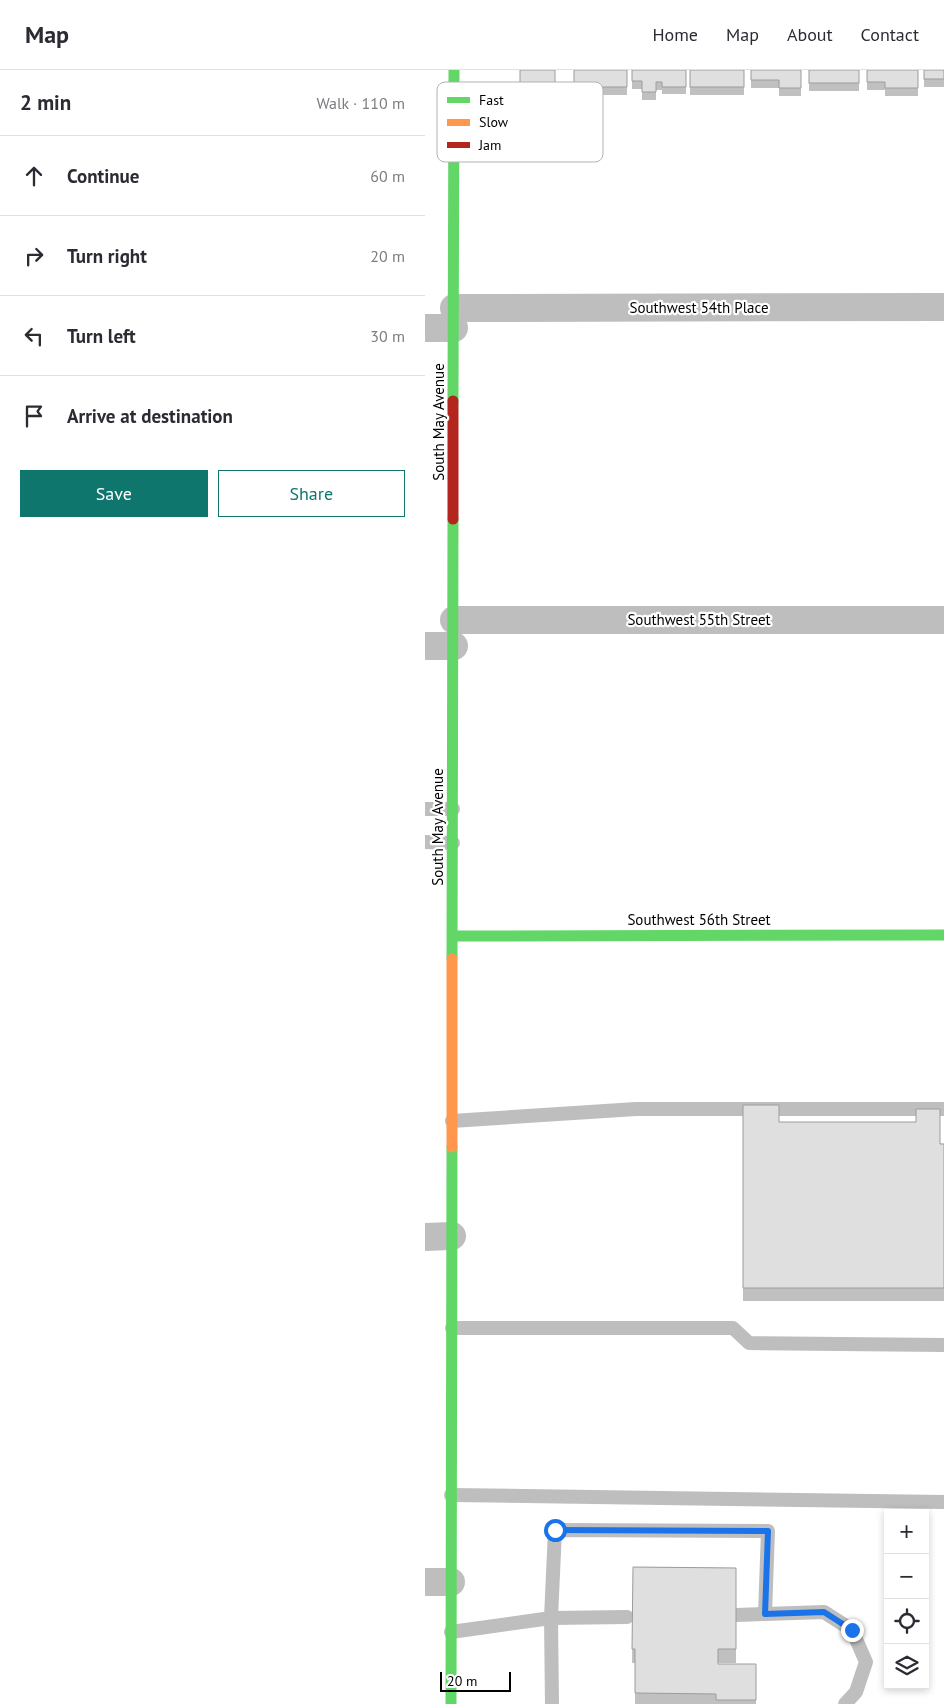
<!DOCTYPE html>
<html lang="en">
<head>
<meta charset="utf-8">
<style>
	body { margin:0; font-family:"PT Sans",sans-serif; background:#f2f2f3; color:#2b2b33 }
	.controls { position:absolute; right:15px; bottom:15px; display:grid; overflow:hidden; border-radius:0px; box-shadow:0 2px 8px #0003 }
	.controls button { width:45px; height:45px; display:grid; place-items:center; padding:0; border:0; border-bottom:1px solid #e1e1e2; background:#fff; color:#2b2b33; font:25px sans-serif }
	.scale { position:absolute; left:15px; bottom:12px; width:71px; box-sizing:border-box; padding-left:5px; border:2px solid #000; border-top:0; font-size:14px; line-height:18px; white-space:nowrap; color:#000; -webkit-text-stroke:4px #fff; paint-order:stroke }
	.stop { position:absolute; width:15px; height:15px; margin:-11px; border:4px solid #1a73e8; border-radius:50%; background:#fff }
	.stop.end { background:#1a73e8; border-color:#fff; box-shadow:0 1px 5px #0008 }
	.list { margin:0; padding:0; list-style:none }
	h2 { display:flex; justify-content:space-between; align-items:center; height:65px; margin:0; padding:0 20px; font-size:21px }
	h2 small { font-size:16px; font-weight:400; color:#7c7c81 }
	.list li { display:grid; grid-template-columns:32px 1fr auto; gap:15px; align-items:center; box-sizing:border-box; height:80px; padding:0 20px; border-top:1px solid #e1e1e2 }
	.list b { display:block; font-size:19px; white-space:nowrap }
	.list em { font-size:16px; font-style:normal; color:#7c7c81 }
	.actions { display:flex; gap:10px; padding:15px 20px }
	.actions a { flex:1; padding:11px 0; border:1px solid #0f766e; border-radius:0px; text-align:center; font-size:18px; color:#0f766e }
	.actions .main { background:#0f766e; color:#fff }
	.icon { flex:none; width:28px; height:28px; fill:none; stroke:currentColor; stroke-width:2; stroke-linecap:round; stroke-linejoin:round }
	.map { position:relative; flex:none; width:519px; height:1634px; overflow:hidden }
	header { display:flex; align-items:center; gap:30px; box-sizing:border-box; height:70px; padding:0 25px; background:#fff; border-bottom:1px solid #e1e1e2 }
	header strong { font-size:24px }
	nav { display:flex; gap:28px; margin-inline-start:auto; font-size:18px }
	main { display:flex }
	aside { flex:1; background:#fff }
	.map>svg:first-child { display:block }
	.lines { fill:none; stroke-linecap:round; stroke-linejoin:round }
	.lane { stroke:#bebebe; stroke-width:14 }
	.street { stroke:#bebebe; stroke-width:28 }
	.fast { stroke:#63d668; stroke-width:11 }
	.slow { stroke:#ff974d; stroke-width:11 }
	.jam { stroke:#b3261e; stroke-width:11 }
	.wall { fill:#c0c0c0 }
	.building { fill:#dfdfdf; stroke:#9c9c9c }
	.route { stroke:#1a73e8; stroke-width:6 }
	.labels { text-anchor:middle; stroke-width:4.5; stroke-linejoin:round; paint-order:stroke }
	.street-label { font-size:15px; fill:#000; stroke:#fff }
	.key { fill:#fff; stroke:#b2b2b2; stroke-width:1 }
	.key-label { font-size:14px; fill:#000 }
</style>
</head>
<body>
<header>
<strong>Map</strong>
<nav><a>Home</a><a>Map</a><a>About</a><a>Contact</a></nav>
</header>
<main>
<aside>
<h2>2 min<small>Walk · 110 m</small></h2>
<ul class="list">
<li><svg class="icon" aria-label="ahead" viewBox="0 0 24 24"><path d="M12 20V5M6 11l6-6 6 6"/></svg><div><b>Continue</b></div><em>60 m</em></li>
<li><svg class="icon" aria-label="right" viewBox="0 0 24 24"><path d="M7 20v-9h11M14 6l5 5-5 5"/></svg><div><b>Turn right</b></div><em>20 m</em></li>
<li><svg class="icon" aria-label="left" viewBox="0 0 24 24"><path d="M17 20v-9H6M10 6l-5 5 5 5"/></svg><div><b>Turn left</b></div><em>30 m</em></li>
<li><svg class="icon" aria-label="arrive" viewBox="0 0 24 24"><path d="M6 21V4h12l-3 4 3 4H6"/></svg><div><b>Arrive at destination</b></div></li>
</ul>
<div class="actions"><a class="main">Save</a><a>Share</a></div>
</aside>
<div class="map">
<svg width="519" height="1634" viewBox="0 0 519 1634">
	<rect width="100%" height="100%" fill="#fff"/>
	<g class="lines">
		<g class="lane">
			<path d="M 0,739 L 28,739"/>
			<path d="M 0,772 L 28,773"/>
			<path d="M 27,1051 L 211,1039 L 519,1039"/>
			<path d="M 27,1258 L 308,1258 L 324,1273 L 519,1275"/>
			<path d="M 26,1425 L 519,1432"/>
			<path d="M 311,1545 L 340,1544"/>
			<path d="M 26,1562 L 126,1548 L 130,1460 L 343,1461 L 340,1544 L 399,1542 L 427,1560 L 441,1592 L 431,1622 L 420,1634"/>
			<path d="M 127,1634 L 126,1548 L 202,1547"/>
		</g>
		<g class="street">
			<path d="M 29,238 L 519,237"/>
			<path d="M 0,258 L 29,258"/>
			<path d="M 29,550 L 519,550"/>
			<path d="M 0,576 L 29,576"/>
			<path d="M 0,1167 L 27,1166"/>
			<path d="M 0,1512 L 26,1512"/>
		</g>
		<g class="fast">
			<path d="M 28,331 L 29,0"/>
			<path d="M 28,866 L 519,865"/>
			<path d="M 27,889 L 28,449"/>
			<path d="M 26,1634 L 27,1077"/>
		</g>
		<path class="slow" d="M 27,1077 L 27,889"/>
		<path class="jam" d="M 28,449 L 28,331"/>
	</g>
	<g class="wall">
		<rect x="95" y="0" width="35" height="24"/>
		<path d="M 149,0 L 202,0 L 202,25 L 168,25 L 168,21 L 149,21 Z"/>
		<path d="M 207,0 L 261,0 L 261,24 L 237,24 L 237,20 L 231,20 L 231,30 L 217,30 L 217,19 L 207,19 Z"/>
		<rect x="265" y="0" width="54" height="25"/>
		<path d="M 326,0 L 376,0 L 376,26 L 354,26 L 354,18 L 326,18 Z"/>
		<rect x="384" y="0" width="50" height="21"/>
		<path d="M 442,0 L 493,0 L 493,26 L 460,26 L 460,20 L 442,20 Z"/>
		<rect x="499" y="0" width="20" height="17"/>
		<path d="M 318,1035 L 354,1052 L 519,1074 L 519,1231 L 318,1231 Z"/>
		<path d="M 208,1497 L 311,1498 L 311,1593 L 293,1593 L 293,1594 L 331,1594 L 331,1634 L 210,1634 L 210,1593 L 207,1593 Z"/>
	</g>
	<g class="building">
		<rect x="95" y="0" width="35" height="16"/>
		<path d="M 149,0 L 202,0 L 202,17 L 168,17 L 168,13 L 149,13 Z"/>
		<path d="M 207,0 L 261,0 L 261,17 L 237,17 L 237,12 L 231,12 L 231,22 L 217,22 L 217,11 L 207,11 Z"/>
		<rect x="265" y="0" width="54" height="17"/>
		<path d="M 326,0 L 376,0 L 376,18 L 354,18 L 354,10 L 326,10 Z"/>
		<rect x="384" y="0" width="50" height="13"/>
		<path d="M 442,0 L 493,0 L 493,18 L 460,18 L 460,12 L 442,12 Z"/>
		<rect x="499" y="0" width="20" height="9"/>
		<path d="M 318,1035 L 354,1035 L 354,1052 L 491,1052 L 491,1039 L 515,1039 L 515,1074 L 519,1074 L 519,1218 L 318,1218 Z"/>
		<path d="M 208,1497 L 311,1498 L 311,1579 L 293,1579 L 293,1594 L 331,1594 L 331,1630 L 291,1630 L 291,1624 L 210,1623 L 210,1579 L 207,1579 Z"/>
	</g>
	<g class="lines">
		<path class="route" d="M 130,1460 L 343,1461 L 340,1544 L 399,1542 L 427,1560"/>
	</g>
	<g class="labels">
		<g class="street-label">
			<text x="274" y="243">Southwest 54th Place</text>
			<text transform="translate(14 352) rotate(-90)" y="5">South May Avenue</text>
			<text x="274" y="555">Southwest 55th Street</text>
			<text transform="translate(13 757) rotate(-90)" y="5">South May Avenue</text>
			<text x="274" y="855">Southwest 56th Street</text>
		</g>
	</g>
	<rect x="12" y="12" width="166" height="80" rx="8" class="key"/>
	<rect x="22" y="27" width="23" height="6" fill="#63d668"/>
	<rect x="22" y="49" width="23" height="7" fill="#ff974d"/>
	<rect x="22" y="72" width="23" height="6" fill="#b3261e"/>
	<g class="key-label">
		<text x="54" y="35">Fast</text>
		<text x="54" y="57">Slow</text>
		<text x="54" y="80">Jam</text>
	</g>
</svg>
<div class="controls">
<button>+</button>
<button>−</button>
<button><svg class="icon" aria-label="locate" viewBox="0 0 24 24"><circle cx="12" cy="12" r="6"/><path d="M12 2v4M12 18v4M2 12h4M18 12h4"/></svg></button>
<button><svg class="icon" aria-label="layers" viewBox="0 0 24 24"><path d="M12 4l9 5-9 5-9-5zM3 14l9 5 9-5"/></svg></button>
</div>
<div class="scale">20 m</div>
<div class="stop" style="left:130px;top:1460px"></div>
<div class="stop end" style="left:427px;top:1560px"></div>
</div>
</main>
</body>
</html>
